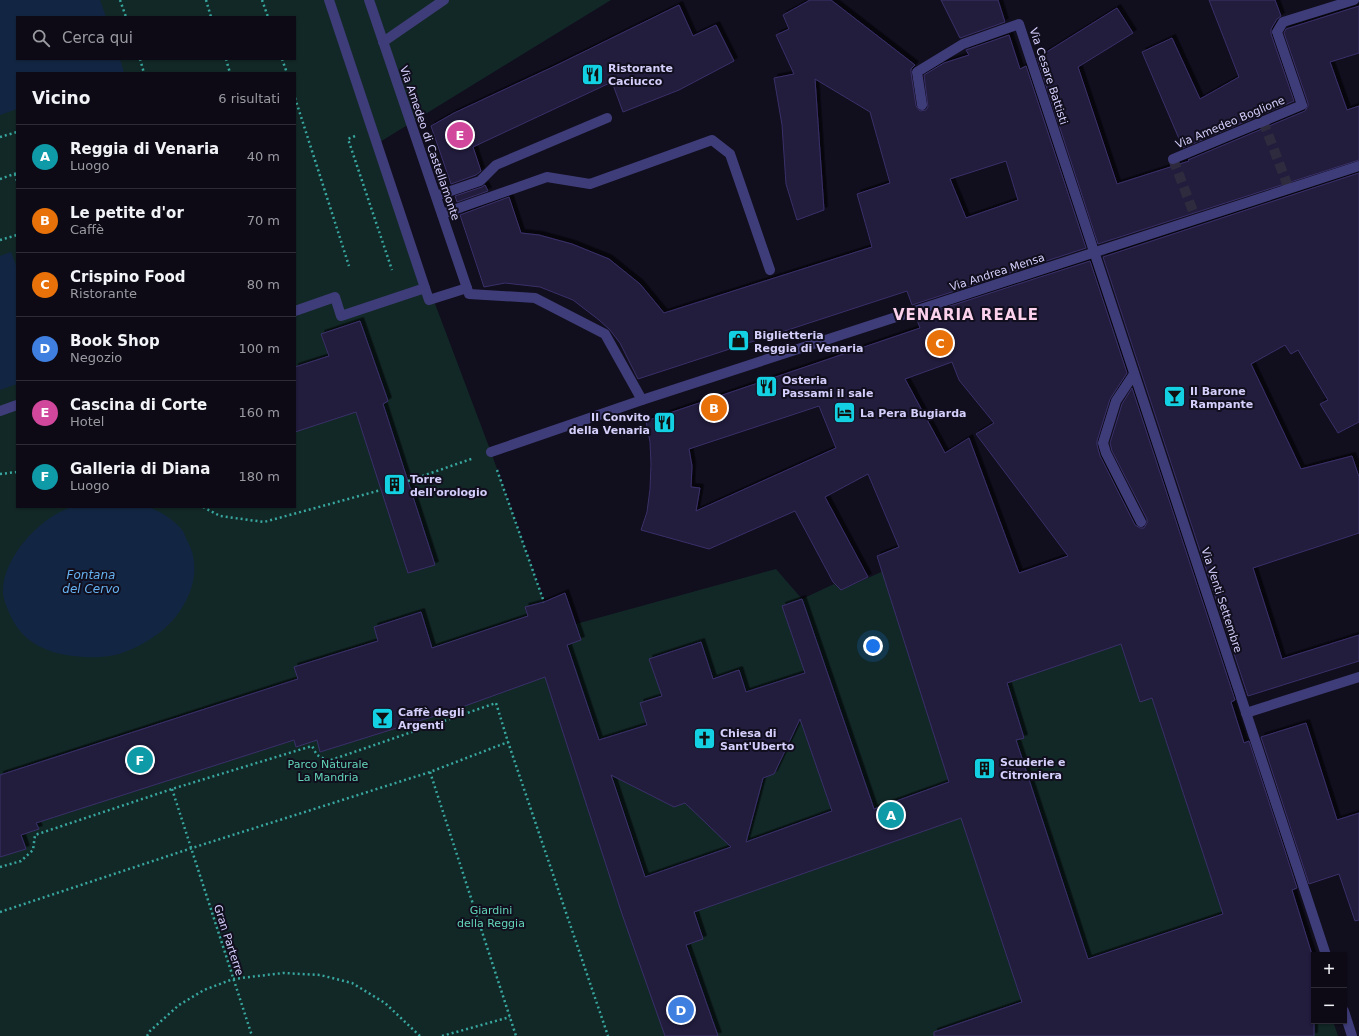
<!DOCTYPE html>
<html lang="it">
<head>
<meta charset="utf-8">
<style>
	body { margin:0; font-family:"DejaVu Sans",sans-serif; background:#1b1823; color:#f1f3f6 }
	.controls { position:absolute; right:12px; bottom:12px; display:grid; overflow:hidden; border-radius:0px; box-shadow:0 1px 3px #0004 }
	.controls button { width:36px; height:36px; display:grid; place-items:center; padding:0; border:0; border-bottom:1px solid #2d2b35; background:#0d0a16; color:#f1f3f6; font:20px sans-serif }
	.you { position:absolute; left:873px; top:646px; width:14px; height:14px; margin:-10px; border:3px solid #fff; border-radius:50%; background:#1a73e8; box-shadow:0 0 0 6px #1a73e833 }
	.badge { display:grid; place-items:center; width:26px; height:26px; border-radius:50%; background:#1a73e8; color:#fff; font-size:13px; font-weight:700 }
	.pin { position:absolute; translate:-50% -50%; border:2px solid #fff; box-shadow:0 1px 4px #0006 }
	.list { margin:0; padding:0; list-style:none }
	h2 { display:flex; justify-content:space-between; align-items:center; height:52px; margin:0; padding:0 16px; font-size:17px }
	h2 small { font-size:13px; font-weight:400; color:#9a9aa1 }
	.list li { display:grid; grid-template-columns:26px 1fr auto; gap:12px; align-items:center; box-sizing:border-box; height:64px; padding:0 16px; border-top:1px solid #2d2b35 }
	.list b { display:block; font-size:15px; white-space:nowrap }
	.list p { margin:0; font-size:13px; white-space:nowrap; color:#9a9aa1 }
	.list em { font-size:13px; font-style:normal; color:#9a9aa1 }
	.icon { flex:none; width:22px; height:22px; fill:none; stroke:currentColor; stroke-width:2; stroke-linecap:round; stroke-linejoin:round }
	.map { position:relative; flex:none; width:1359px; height:1036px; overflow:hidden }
	.search { position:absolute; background:#0d0a16; box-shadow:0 1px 3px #0004; left:16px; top:16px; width:280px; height:44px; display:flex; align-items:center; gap:10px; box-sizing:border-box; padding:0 14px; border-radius:0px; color:#9a9aa1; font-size:15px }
	.panel { position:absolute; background:#0d0a16; box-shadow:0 1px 3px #0004; left:16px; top:72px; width:280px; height:436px; border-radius:0px }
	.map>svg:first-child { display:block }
	.green { fill:#122827; fill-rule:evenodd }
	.water { fill:#122643 }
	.building { fill:#221c3e; stroke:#3a3068; fill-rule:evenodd; filter:url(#shadow) }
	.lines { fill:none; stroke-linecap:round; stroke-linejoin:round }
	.minor-tunnel { stroke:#2e2b3f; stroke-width:10; stroke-dasharray:10 5; stroke-linecap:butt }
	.path { stroke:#38a79f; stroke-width:2.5; stroke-dasharray:2 3; stroke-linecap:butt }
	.minor { stroke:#3f3d79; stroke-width:10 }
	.labels { text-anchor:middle; stroke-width:4; stroke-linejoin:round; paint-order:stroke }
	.poi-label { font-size:11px; font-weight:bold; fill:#d4cffb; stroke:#110e1e; text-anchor:start }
	.street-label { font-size:11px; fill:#d4cffb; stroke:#110e1e }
	.park-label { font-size:11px; fill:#62d4b6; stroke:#110e1e }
	.water-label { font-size:12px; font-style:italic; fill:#66b3f2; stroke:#110e1e }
	.district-label { font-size:15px; font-weight:bold; letter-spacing:1px; fill:#fbd1ec; stroke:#110e1e }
</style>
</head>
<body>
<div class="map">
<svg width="1359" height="1036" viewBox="0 0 1359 1036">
	<defs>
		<filter id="shadow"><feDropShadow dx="3.5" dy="-3.5" stdDeviation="0" flood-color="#0009"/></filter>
	</defs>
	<rect width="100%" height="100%" fill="#110e1e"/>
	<path class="green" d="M 0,0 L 611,0 L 375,145 L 491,452 L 554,630 L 776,569 L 802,599 L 834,584 L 841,590 L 908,560 L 974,588 L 1172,521 L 1314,961 L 1314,1021 L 1333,1021 L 1338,1036 L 0,1036 ZM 17,17 L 295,17 L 295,59 L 17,59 ZM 17,73 L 295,73 L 295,507 L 17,507 Z"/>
	<g class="water">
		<path d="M 0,0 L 100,0 L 106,17 L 17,17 L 17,59 L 120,59 L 124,73 L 17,73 L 17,109 L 0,115 Z"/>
		<path d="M 11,252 L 17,268 L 17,384 L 0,390 L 0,256 Z"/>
		<path d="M 72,507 L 148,507 C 161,511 175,521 183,531 C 185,535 186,539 188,542 C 196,557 196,574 191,589 C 180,621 153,642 122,653 C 107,658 90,658 74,656 C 51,654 27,644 15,624 C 10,615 4,603 3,593 C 2,558 40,517 72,507 Z"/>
	</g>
	<g class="building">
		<path d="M 810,0 L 831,0 L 915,65 L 911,69 L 911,73 L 916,106 L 920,111 L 926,110 L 928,107 L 924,75 L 944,63 L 969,55 L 966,50 L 1009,35 L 1020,69 L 1026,66 L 1086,248 L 912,305 L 907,291 L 638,379 L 620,343 L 610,330 L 599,320 L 573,300 L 540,287 L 505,283 L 484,287 L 460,215 L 509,197 L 521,233 L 539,235 L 572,244 L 609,259 L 640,284 L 664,313 L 872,247 L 857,194 L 890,183 L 870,112 L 815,79 L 824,210 L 797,220 L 786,184 L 782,125 L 774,78 L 794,74 L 776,35 L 789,29 L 783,15 ZM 1006,161 L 1018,200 L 966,218 L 950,179 Z"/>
		<path d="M 941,0 L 998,0 L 1005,22 L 960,38 Z"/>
		<path d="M 1209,0 L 1275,0 L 1281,16 L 1277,19 L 1271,29 L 1271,34 L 1294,101 L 1183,148 L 1142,52 L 1172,38 L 1200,99 L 1239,77 Z"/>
		<path d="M 679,5 L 693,36 L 716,25 L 734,61 L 679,90 L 623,112 L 612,82 L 473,147 L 481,171 L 476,175 L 451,184 L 431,126 L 454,113 L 557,65 Z"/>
		<path d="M 1359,6 L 1359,53 L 1330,62 L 1347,110 L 1359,106 L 1359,160 L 1098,244 L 1037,58 L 1117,8 L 1133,33 L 1078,67 L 1117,184 L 1189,161 L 1188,160 L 1305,111 L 1308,106 L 1308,103 L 1284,33 L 1286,29 Z"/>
		<path d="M 1359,173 L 1359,422 L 1338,433 L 1320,404 L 1328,400 L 1298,350 L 1291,354 L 1285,345 L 1251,364 L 1301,469 L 1352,456 L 1359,477 L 1359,533 L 1253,568 L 1282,659 L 1359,635 L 1359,661 L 1248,696 L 1103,257 Z"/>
		<path d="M 485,185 L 488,191 L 457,202 L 455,196 L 482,187 Z"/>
		<path d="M 1090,261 L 1127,373 L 1110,399 L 1097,441 L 1097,445 L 1100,456 L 1135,525 L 1140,528 L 1144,528 L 1147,523 L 1147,519 L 1112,451 L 1110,443 L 1122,404 L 1132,388 L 1235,700 L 1231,702 L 1244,743 L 1249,741 L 1297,888 L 1292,890 L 1314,961 L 1314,1036 L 934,1036 L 934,1032 L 1022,1002 L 961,818 L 694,912 L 703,939 L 686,945 L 718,1036 L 665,1036 L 622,914 L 545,677 L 451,711 L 320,752 L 317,740 L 296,747 L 294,740 L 36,823 L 39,829 L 21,835 L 26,849 L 0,857 L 0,775 L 298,679 L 294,667 L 378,641 L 374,627 L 421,612 L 432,648 L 528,616 L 525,607 L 544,602 L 565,593 L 581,640 L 567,645 L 599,740 L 647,725 L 640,703 L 662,696 L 649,659 L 701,642 L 713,679 L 739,670 L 746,692 L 805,673 L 782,606 L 802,599 L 874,809 L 949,782 L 877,556 L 899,547 L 868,474 L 825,497 L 868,577 L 841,590 L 833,582 L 795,511 L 709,549 L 641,530 L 647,512 L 650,489 L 651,464 L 650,442 L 646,421 L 920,328 L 916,317 ZM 952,362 L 959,380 L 994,423 L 976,434 L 1068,556 L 1019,573 L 969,438 L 945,453 L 905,379 ZM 819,406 L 836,448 L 696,511 L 700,488 L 691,487 L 692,466 L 689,449 ZM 1121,644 L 1140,702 L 1152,698 L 1223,914 L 1088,959 L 1016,740 L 1024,738 L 1007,683 ZM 800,719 L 832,811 L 746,842 L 763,778 L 774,774 ZM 611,775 L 674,807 L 685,803 L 731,847 L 645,877 Z"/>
		<path d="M 360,321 L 388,401 L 383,404 L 435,565 L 408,573 L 356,412 L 295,432 L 295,367 L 329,356 L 321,334 Z"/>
		<path d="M 1306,723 L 1337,820 L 1359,813 L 1359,920 L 1355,921 L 1339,874 L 1309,884 L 1261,737 Z"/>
	</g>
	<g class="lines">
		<g class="minor-tunnel">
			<path d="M 1263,121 L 1289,189"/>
			<path d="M 1173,159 L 1196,219"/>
		</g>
		<g class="path">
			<path d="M 120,0 L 126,17"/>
			<path d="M 206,0 L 211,17"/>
			<path d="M 262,0 L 268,17"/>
			<path d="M 140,59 L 144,73"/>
			<path d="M 226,59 L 230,73"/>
			<path d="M 282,59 L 287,73"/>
			<path d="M 295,98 L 349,266"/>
			<path d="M 355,136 L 348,139 L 392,270"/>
			<path d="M 0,137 L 17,132"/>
			<path d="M 15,174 L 17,181"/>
			<path d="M 0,179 L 17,173"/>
			<path d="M 0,240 L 17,235"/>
			<path d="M 497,470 L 544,602"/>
			<path d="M 0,474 L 17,472"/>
			<path d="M 408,481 L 474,458"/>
			<path d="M 203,507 L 220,516 L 264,522 L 381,490"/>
			<path d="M 430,772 L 516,1036"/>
			<path d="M 172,789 L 252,1036"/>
			<path d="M 0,867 L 21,861 L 33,850 L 35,835 L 172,789 L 312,746 L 317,755 L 328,761 L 496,703 L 508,742 L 608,1036"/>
			<path d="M 0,912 L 192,848 L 430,772 L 508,742"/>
			<path d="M 147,1036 L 150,1031 L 179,1005 L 204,990 L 233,979 L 283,973 L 320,975 L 352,983 L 385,1003 L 420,1036"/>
			<path d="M 442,1036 L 510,1017"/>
		</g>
		<g class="minor">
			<path d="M 329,0 L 429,300 L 467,288"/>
			<path d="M 369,0 L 469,294 L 535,298 L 605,334 L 642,400"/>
			<path d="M 383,42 L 444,0"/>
			<path d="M 922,105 L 917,72 L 963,44 L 1019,24 L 1326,955"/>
			<path d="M 1173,159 L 1302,105 L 1277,32 L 1283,22 L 1354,0"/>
			<path d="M 436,196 L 480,181 L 496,165 L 607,118"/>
			<path d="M 442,214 L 547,177 L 590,184 L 712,140 L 730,154 L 770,270"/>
			<path d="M 295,311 L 335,297 L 341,316 L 425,288"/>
			<path d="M 1134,374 L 1116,401 L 1103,443 L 1106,453 L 1141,522"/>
			<path d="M 0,411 L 17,405"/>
			<path d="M 491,452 L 642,400 L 1359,166"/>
			<path d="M 1246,713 L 1359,677"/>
			<path d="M 1344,1011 L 1352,1036"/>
		</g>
	</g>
	<defs>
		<symbol id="restaurant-square" viewBox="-11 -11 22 22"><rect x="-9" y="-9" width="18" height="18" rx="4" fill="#13d0e3" stroke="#110e1e"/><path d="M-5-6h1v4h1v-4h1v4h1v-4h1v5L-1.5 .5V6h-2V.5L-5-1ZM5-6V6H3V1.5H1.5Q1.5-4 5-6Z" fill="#111"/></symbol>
		<symbol id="shop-square" viewBox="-11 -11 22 22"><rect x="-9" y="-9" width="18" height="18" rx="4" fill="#13d0e3" stroke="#110e1e"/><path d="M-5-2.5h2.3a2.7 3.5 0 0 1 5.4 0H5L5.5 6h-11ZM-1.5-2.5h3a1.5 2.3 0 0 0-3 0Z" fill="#111"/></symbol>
		<symbol id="bar-square" viewBox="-11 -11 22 22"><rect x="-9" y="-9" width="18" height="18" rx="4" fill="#13d0e3" stroke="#110e1e"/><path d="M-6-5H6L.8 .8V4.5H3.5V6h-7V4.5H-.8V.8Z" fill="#111"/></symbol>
		<symbol id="hotel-square" viewBox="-11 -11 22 22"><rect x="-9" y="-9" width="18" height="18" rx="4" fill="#13d0e3" stroke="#110e1e"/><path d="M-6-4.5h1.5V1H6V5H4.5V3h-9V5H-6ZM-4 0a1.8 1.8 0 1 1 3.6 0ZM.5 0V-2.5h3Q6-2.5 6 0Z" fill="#111"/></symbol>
		<symbol id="building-square" viewBox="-11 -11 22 22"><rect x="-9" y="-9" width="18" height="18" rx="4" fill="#13d0e3" stroke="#110e1e"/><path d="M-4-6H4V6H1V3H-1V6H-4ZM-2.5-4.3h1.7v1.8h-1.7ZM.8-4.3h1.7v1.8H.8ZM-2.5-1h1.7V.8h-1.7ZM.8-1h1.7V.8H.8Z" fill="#111"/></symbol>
		<symbol id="church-square" viewBox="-11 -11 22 22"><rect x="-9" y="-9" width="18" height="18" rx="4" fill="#13d0e3" stroke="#110e1e"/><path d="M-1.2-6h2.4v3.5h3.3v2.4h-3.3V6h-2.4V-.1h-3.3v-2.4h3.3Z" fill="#111"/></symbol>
	</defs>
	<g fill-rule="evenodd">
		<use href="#restaurant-square" x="580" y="62" width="25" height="25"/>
		<use href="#shop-square" x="726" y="328" width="25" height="25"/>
		<use href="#restaurant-square" x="754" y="374" width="25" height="25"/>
		<use href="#bar-square" x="1162" y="384" width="25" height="25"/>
		<use href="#hotel-square" x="832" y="400" width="25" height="25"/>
		<use href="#restaurant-square" x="652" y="410" width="25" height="25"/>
		<use href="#building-square" x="382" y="472" width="25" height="25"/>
		<use href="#bar-square" x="370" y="706" width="25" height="25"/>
		<use href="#church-square" x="692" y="726" width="25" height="25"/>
		<use href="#building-square" x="972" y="756" width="25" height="25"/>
	</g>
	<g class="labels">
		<g class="poi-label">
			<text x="608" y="72">Ristorante<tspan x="608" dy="13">Caciucco</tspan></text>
			<text x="754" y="339">Biglietteria<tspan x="754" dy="13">Reggia di Venaria</tspan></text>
			<text x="782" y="384">Osteria<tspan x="782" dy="13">Passami il sale</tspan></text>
			<text x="1190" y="395">Il Barone<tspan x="1190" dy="13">Rampante</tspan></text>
			<text x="860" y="417">La Pera Bugiarda</text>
			<text x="650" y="421" text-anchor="end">Il Convito<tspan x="650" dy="13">della Venaria</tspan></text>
			<text x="410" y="483">Torre<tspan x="410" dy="13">dell'orologio</tspan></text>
			<text x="398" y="716">Caffè degli<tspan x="398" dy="13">Argenti</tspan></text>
			<text x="720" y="737">Chiesa di<tspan x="720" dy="13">Sant'Uberto</tspan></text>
			<text x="1000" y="766">Scuderie e<tspan x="1000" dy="13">Citroniera</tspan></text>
		</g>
		<g class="street-label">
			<text transform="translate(1049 76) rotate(72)" y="4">Via Cesare Battisti</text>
			<text transform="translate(1230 122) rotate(-23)" y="4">Via Amedeo Boglione</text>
			<text transform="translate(430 143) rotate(71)" y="4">Via Amedeo di Castellamonte</text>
			<text transform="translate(997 272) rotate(-18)" y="4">Via Andrea Mensa</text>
			<text transform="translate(1222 600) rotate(72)" y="4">Via Venti Settembre</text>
			<text transform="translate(229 940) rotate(72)" y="4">Gran Parterre</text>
		</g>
		<g class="park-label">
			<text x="328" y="768">Parco Naturale<tspan x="328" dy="13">La Mandria</tspan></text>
			<text x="491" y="914">Giardini<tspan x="491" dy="13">della Reggia</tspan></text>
		</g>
		<g class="water-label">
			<text x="91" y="579">Fontana<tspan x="91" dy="14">del Cervo</tspan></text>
		</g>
		<g class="district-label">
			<text x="966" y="320">VENARIA REALE</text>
		</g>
	</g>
</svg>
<div class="controls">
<button>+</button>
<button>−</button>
</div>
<div class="you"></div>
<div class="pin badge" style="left:891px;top:815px;background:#0f9aa8">A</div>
<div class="pin badge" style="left:714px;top:408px;background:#e8710a">B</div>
<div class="pin badge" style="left:940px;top:343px;background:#e8710a">C</div>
<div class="pin badge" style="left:681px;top:1010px;background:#3f7fe0">D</div>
<div class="pin badge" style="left:460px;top:135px;background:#d1479c">E</div>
<div class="pin badge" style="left:140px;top:760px;background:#0f9aa8">F</div>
<div class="search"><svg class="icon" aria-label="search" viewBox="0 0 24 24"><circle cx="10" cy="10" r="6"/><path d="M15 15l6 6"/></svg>Cerca qui</div>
<section class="panel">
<h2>Vicino<small>6 risultati</small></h2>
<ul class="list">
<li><span class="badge" style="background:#0f9aa8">A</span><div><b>Reggia di Venaria</b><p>Luogo</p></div><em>40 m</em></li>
<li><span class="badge" style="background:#e8710a">B</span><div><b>Le petite d'or</b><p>Caffè</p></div><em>70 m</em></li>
<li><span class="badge" style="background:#e8710a">C</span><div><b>Crispino Food</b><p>Ristorante</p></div><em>80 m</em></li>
<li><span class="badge" style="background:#3f7fe0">D</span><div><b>Book Shop</b><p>Negozio</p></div><em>100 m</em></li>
<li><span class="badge" style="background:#d1479c">E</span><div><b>Cascina di Corte</b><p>Hotel</p></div><em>160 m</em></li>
<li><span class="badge" style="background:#0f9aa8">F</span><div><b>Galleria di Diana</b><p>Luogo</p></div><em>180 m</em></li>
</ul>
</section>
</div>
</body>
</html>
